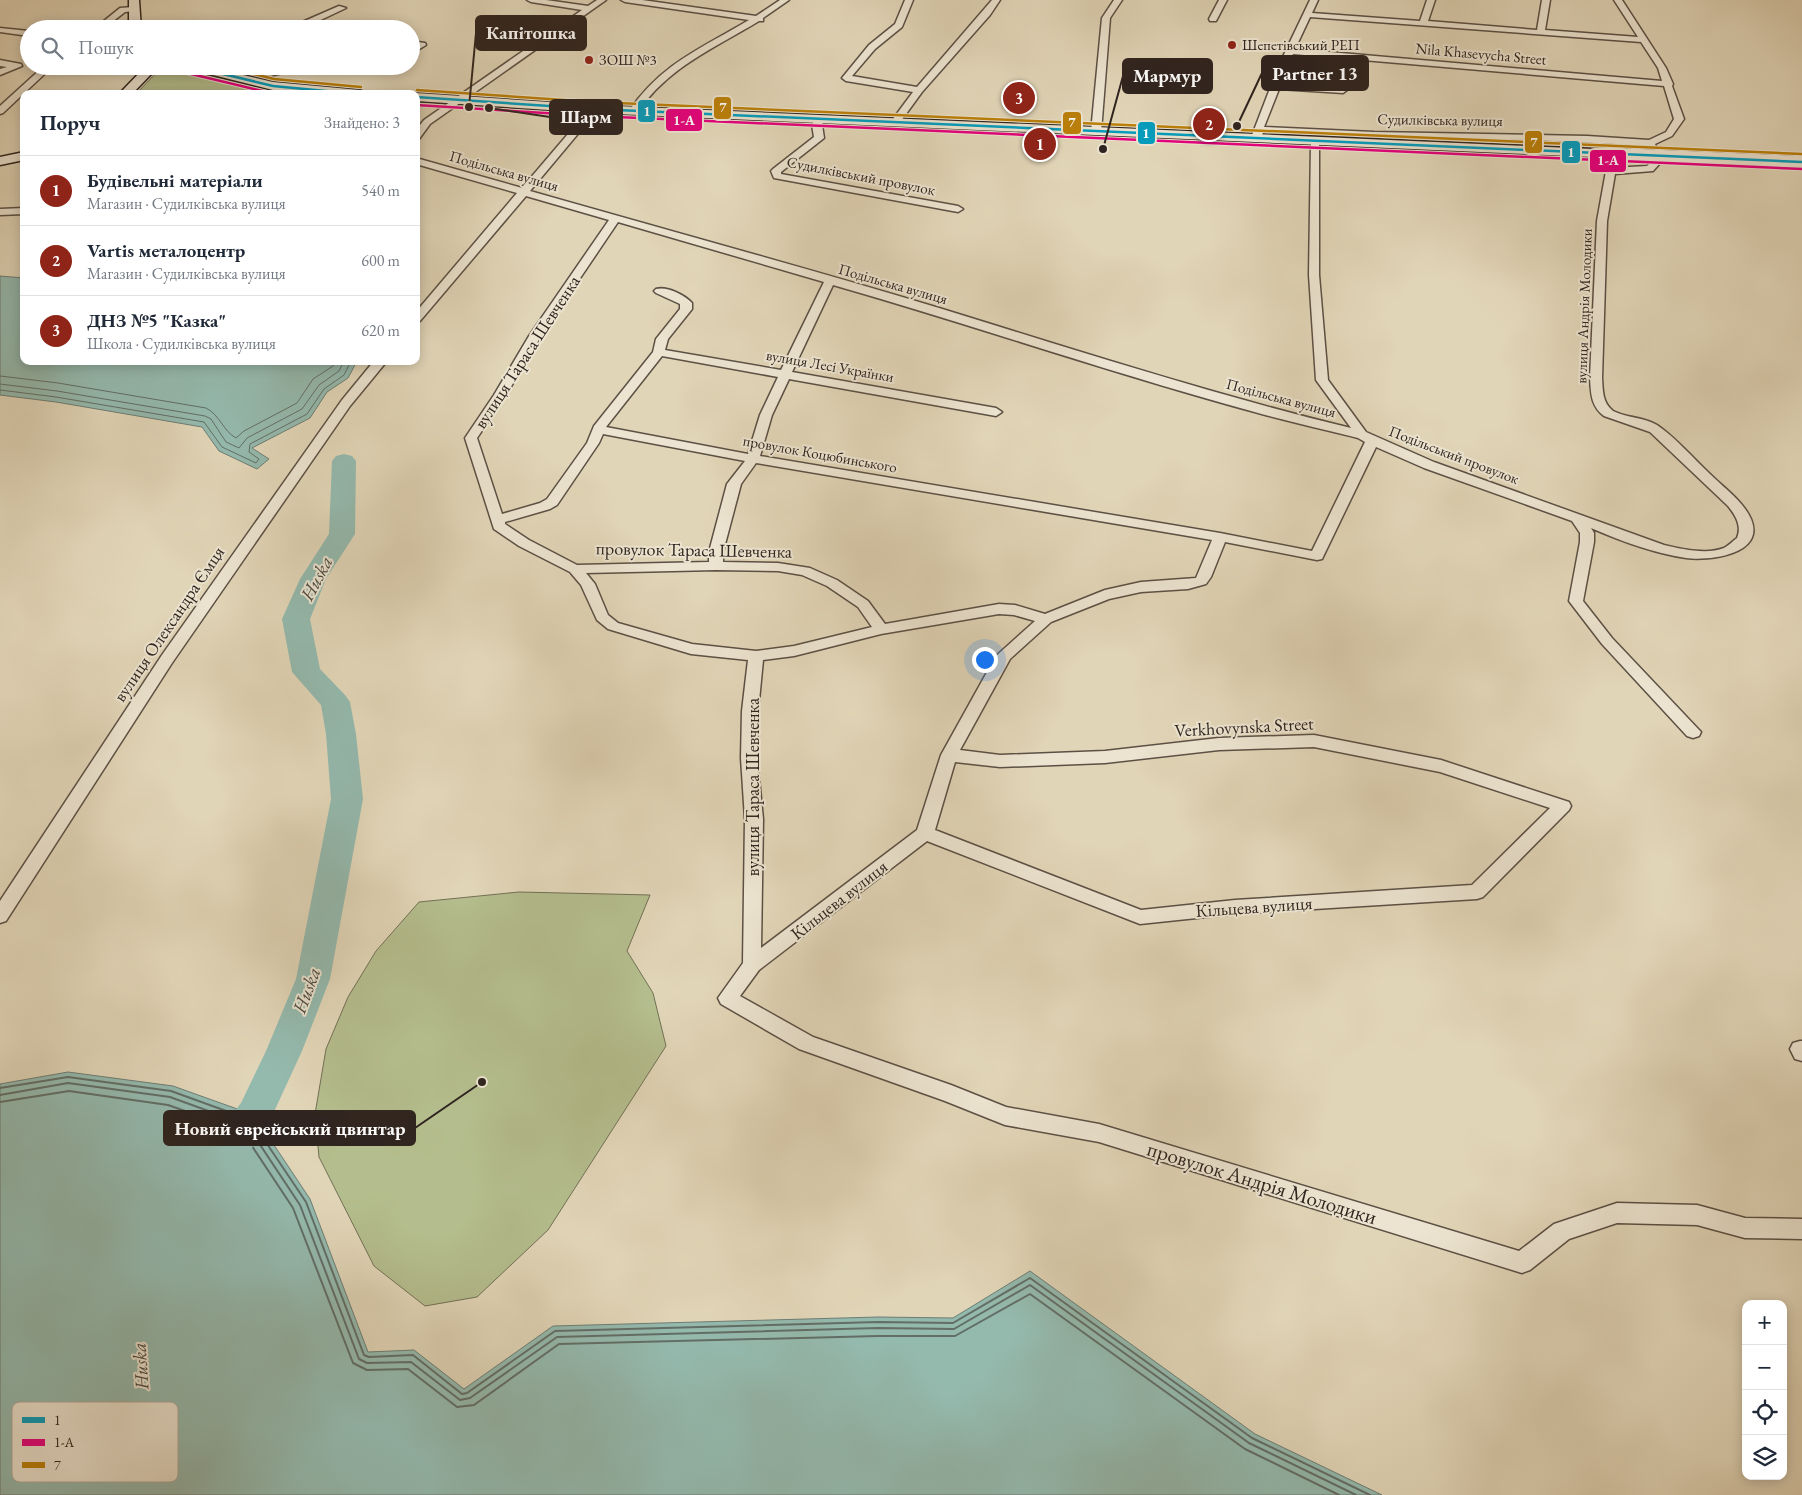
<!DOCTYPE html>
<html lang="uk">
<head>
<meta charset="utf-8">
<style>
	body { margin:0; font-family:"EB Garamond",serif; background:#f6f6f7; color:#1f2937 }
	.controls { position:absolute; right:15px; bottom:15px; display:grid; overflow:hidden; border-radius:10px; box-shadow:0 2px 12px #0003 }
	.controls button { width:45px; height:45px; display:grid; place-items:center; padding:0; border:0; border-bottom:1px solid #e0e1e3; background:#fff; color:#1f2937; font:25px sans-serif }
	.you { position:absolute; left:984px; top:659px; width:18px; height:18px; margin:-12px; border:4px solid #fff; border-radius:50%; background:#1a73e8; box-shadow:0 0 0 8px #1a73e833 }
	.badge { display:grid; place-items:center; width:32px; height:32px; border-radius:50%; background:#8f2418; color:#fff; font-size:16px; font-weight:700 }
	.pin { position:absolute; translate:-50% -50%; border:2px solid #fff; box-shadow:0 1px 5px #0006 }
	.list { margin:0; padding:0; list-style:none }
	h2 { display:flex; justify-content:space-between; align-items:center; height:65px; margin:0; padding:0 20px; font-size:21px }
	h2 small { font-size:16px; font-weight:400; color:#747a83 }
	.list li { display:grid; grid-template-columns:32px 1fr auto; gap:15px; align-items:center; box-sizing:border-box; height:70px; padding:0 20px; border-top:1px solid #e0e1e3 }
	.list b { display:block; font-size:19px; white-space:nowrap }
	.list p { margin:0; font-size:16px; white-space:nowrap; color:#747a83 }
	.list em { font-size:16px; font-style:normal; color:#747a83 }
	.icon { flex:none; width:28px; height:28px; fill:none; stroke:currentColor; stroke-width:2; stroke-linecap:round; stroke-linejoin:round }
	.map { position:relative; flex:none; width:1802px; height:1495px; overflow:hidden }
	.search { position:absolute; background:#fff; box-shadow:0 2px 12px #0003; left:20px; top:20px; width:400px; height:55px; display:flex; align-items:center; gap:12px; box-sizing:border-box; padding:0 18px; border-radius:28px; color:#747a83; font-size:19px }
	.panel { position:absolute; background:#fff; box-shadow:0 2px 12px #0003; left:20px; top:90px; width:400px; height:275px; border-radius:10px }
	.map>svg:first-child { display:block }
	.green { fill:#b4bd8d; stroke:#727056 }
	.water { fill:#94b9ad; stroke:#6c7d74 }
	.lines { fill:none; stroke-linecap:round; stroke-linejoin:round }
	.shore-far1 { stroke:#626e66; stroke-width:1 }
	.shore { stroke:#626e66; stroke-width:2 }
	.river { fill:#94b9ad; fill-rule:evenodd }
	.minor-casing { stroke:#5c5045; stroke-width:3 }
	.secondary-casing { stroke:#2f241f; stroke-width:3 }
	.minor { fill:#ece4d0; fill-rule:evenodd }
	.secondary { fill:#ece4d0; fill-rule:evenodd }
	.secondary-bridge-casing { stroke:#2f241f; stroke-width:13; stroke-linecap:butt }
	.secondary-bridge { stroke:#ece4d0; stroke-width:12 }
	.bus-1-casing { stroke:#ece4d0; stroke-width:4.5 }
	.bus-2-casing { stroke:#ece4d0; stroke-width:4.5 }
	.bus-3-casing { stroke:#ece4d0; stroke-width:4.5 }
	.bus-1 { stroke:#059cbc; stroke-width:2.5 }
	.bus-2 { stroke:#e5007d; stroke-width:2.5 }
	.bus-3 { stroke:#bb7f09; stroke-width:2.5 }
	.poi-dot { fill:#8f2418; stroke:#ece4d0; stroke-width:2 }
	.labels { text-anchor:middle; stroke-width:4; stroke-linejoin:round; paint-order:stroke }
	.far-poi-label { font-size:15px; fill:#2f241f; stroke:#ece4d0; text-anchor:start }
	.far-street-label { font-size:15px; fill:#2f241f; stroke:#ece4d0 }
	.street-label { font-size:18px; fill:#2f241f; stroke:#ece4d0 }
	.water-label { font-size:19px; font-style:italic; fill:#484942; stroke:#ece4d0 }
	.near-street-label { font-size:21px; fill:#2f241f; stroke:#ece4d0 }
	.key { fill:#ece4d0; stroke:#b3aa9b; stroke-width:1 }
	.key-label { font-size:14px; fill:#2f241f }
	.leader { fill:none; stroke:#2f241f; stroke-width:2 }
	.callout-dot { fill:#2f241f; stroke:#ece4d0; stroke-width:2 }
	.callout { fill:#2f241f; stroke:#2f241f; stroke-width:2 }
	.callout-label { font-size:19px; text-anchor:middle; font-weight:bold; fill:#fff }
	.line-badge { stroke:#ece4d0; stroke-width:2 }
	.badge-label { font-size:14px; text-anchor:middle; font-weight:bold; fill:#fff }
</style>
</head>
<body>
<div class="map">
<svg width="1802" height="1495" viewBox="0 0 1802 1495">
	<rect width="100%" height="100%" fill="#e1d5b7"/>
	<filter id="stains"><feTurbulence type="fractalNoise" baseFrequency=".004" numOctaves="4"/><feColorMatrix values="0 0 0 0 .2 0 0 0 0 .09 0 0 0 0 .02 0 0 0 .5 -.17"/></filter>
	<radialGradient id="worn" r=".72"><stop offset=".6" stop-color="#630" stop-opacity="0"/><stop offset="1" stop-color="#630" stop-opacity=".3"/></radialGradient>
	<g class="green">
		<path d="M 172,67 L 278,92 L 136,94 L 160,69 Z"/>
		<path d="M 519,892 L 650,895 L 627,951 L 653,993 L 666,1046 L 548,1230 L 477,1297 L 425,1306 L 374,1266 L 319,1157 L 315,1114 L 326,1049 L 348,997 L 376,951 L 419,902 Z"/>
	</g>
	<g class="water">
		<path d="M 0,276 L 24,278 L 24,361 L 357,361 L 348,378 L 327,392 L 310,418 L 252,448 L 269,459 L 257,469 L 219,451 L 202,427 L 56,402 L 0,395 Z"/>
		<path d="M 68,1072 L 173,1086 L 254,1115 L 310,1199 L 368,1352 L 414,1350 L 464,1389 L 553,1326 L 878,1317 L 953,1318 L 1030,1271 L 1255,1434 L 1382,1495 L 0,1495 L 0,1084 Z"/>
	</g>
	<g class="lines">
		<g class="shore-far1">
			<path d="M 0,376 L 58,383 L 206,408 C 220,415 223,431 236,438 L 244,431 L 297,403 L 313,379 L 333,366 L 336,361"/>
			<path d="M 0,384 L 57,391 L 205,416 L 211,419 L 226,442 L 239,448 L 247,438 L 302,409 L 319,385 L 339,371 L 344,361"/>
			<path d="M 0,390 L 56,397 L 204,422 L 222,447 L 256,463 L 259,459 L 249,452 L 250,444 L 307,414 L 324,389 L 344,375 L 351,361"/>
		</g>
		<g class="shore">
			<path d="M 0,1088 L 68,1077 L 171,1091 L 251,1120 L 306,1202 L 364,1355 L 369,1357 L 413,1355 L 462,1394 L 467,1393 L 555,1331 L 878,1322 L 953,1323 L 1030,1278 L 1252,1438 L 1370,1495"/>
			<path d="M 0,1095 L 68,1083 L 170,1097 L 247,1125 L 300,1205 L 359,1359 L 367,1363 L 411,1362 L 460,1400 L 470,1398 L 557,1337 L 878,1328 L 954,1329 L 1030,1285 L 1249,1443 L 1356,1495"/>
			<path d="M 0,1102 L 69,1091 L 168,1105 L 242,1131 L 293,1208 L 353,1363 L 367,1370 L 408,1369 L 457,1407 L 474,1405 L 559,1344 L 878,1336 L 955,1336 L 1030,1294 L 1245,1449 L 1339,1495"/>
		</g>
		<path class="river" d="M 344,454 L 352,456 L 356,461 L 355,534 L 326,579 L 310,619 L 320,669 L 345,695 L 350,702 L 356,734 L 363,799 L 330,979 L 302,1051 L 267,1127 L 243,1160 L 229,1165 L 215,1160 L 210,1148 L 215,1136 L 241,1103 L 266,1051 L 296,979 L 331,799 L 326,734 L 321,705 L 292,672 L 282,619 L 300,579 L 329,534 L 332,461 L 336,456 Z"/>
		<defs>
			<g id="minor">
				<path d="M 527,0 L 546,0 L 588,6 L 597,0 L 606,0 L 430,124 L 419,139 L 416,140 L 416,130 L 424,120 L 582,10 L 531,2 Z"/>
				<path d="M 621,0 L 642,0 L 756,16 L 780,0 L 789,0 L 763,18 L 763,21 L 759,21 C 713,49 668,67 637,113 L 634,114 L 629,111 C 662,63 702,48 749,20 L 625,2 Z"/>
				<path d="M 905,0 L 913,0 L 902,27 L 875,49 L 852,76 L 917,87 L 992,0 L 1000,0 L 990,15 L 922,92 L 898,125 L 895,126 L 890,123 L 913,92 L 846,81 L 842,78 L 869,45 L 895,24 Z"/>
				<path d="M 1114,0 L 1122,0 L 1110,18 L 1101,132 L 1096,135 L 1091,132 L 1102,18 Z"/>
				<path d="M 1219,0 L 1227,0 L 1216,21 L 1210,21 L 1209,19 Z"/>
				<path d="M 1310,0 L 1318,0 L 1312,13 L 1420,21 L 1427,0 L 1435,0 L 1428,21 L 1537,30 L 1542,0 L 1550,0 L 1545,30 L 1638,37 L 1614,0 L 1622,0 L 1666,68 L 1673,84 L 1672,86 L 1684,119 L 1672,136 L 1655,144 L 1662,161 L 1653,171 L 1615,174 L 1607,221 L 1602,378 C 1603,391 1602,402 1613,411 C 1627,418 1644,417 1657,425 C 1675,437 1694,459 1710,474 C 1724,488 1743,501 1751,519 C 1766,555 1708,561 1686,558 C 1653,553 1621,541 1591,528 L 1594,533 L 1594,542 L 1583,601 L 1612,638 L 1701,732 L 1699,736 L 1693,738 L 1687,736 L 1602,644 L 1569,601 L 1580,542 L 1580,533 L 1572,521 L 1424,468 L 1376,447 L 1322,559 L 1317,560 L 1225,542 L 1211,577 L 1206,584 L 1188,589 L 1141,592 L 1109,599 L 1051,622 L 1010,659 L 960,750 L 1000,755 L 1105,751 L 1219,738 L 1314,735 L 1441,760 L 1569,802 L 1571,806 L 1569,810 L 1483,897 L 1477,899 L 1235,914 L 1140,924 L 927,841 L 759,970 L 740,996 L 813,1037 L 951,1085 L 1006,1107 L 1099,1124 L 1519,1251 L 1554,1224 L 1617,1203 L 1697,1205 L 1745,1218 L 1802,1219 L 1802,1239 L 1745,1238 L 1697,1225 L 1617,1223 L 1569,1239 L 1530,1270 L 1522,1273 L 1099,1142 L 1005,1125 L 945,1101 L 799,1049 L 721,1004 L 718,998 L 743,963 L 745,819 L 741,758 L 742,711 L 748,660 L 691,654 L 608,629 L 597,620 L 581,585 L 570,572 L 519,546 L 494,529 L 465,438 L 494,395 L 529,336 L 609,220 L 526,196 L 420,321 L 416,322 L 416,312 L 517,193 L 416,164 L 416,158 L 522,188 L 591,107 L 594,106 L 598,109 L 597,111 L 530,191 C 666,230 803,267 939,308 C 1076,350 1211,394 1351,428 L 1316,380 L 1309,275 L 1311,142 L 1313,140 L 1319,140 L 1319,275 L 1328,380 L 1366,432 L 1434,462 L 1664,545 C 1682,549 1706,555 1724,548 C 1728,546 1733,541 1737,538 C 1742,526 1736,516 1728,506 L 1650,432 L 1604,416 C 1591,406 1591,394 1590,378 L 1597,221 L 1606,171 L 1611,168 L 1647,166 L 1652,161 L 1646,146 C 1519,137 1390,138 1263,133 L 1259,140 L 1253,140 L 1251,138 L 1279,65 ZM 1310,17 L 1641,42 L 1658,68 L 1662,81 L 1295,49 ZM 1293,54 L 1664,86 L 1674,119 L 1666,132 L 1649,140 L 1587,136 L 1374,132 L 1264,127 L 1279,89 L 1343,93 L 1347,90 L 1343,87 L 1280,84 ZM 618,222 L 824,282 L 781,370 L 665,350 L 668,339 L 692,309 L 692,303 C 685,295 667,286 656,289 L 654,291 L 656,293 L 680,304 L 680,309 L 656,339 L 653,352 L 594,426 L 587,443 L 547,499 L 540,503 L 502,514 L 477,438 L 506,395 L 541,336 ZM 833,285 C 973,325 1111,373 1251,411 C 1286,421 1322,429 1358,438 L 1365,442 L 1312,551 L 1220,533 L 760,456 L 772,415 L 789,379 L 996,416 L 1002,412 L 996,408 L 792,372 ZM 662,356 L 778,377 L 760,415 L 748,454 L 606,427 ZM 603,434 L 745,461 L 727,484 L 709,552 L 709,562 L 577,565 L 529,540 L 505,524 L 505,522 L 550,509 L 557,505 L 599,443 ZM 756,463 L 1212,540 L 1196,578 L 1141,582 L 1105,590 L 1045,614 L 1015,605 L 999,604 L 885,624 L 868,601 L 837,580 L 810,568 L 778,563 L 723,562 L 723,552 L 741,484 ZM 716,570 L 778,571 L 802,575 L 827,586 L 858,607 L 872,627 L 794,646 L 756,651 L 692,644 L 618,623 L 608,615 L 595,584 L 586,573 ZM 999,614 L 1014,615 L 1035,621 L 996,656 L 941,755 L 917,830 L 761,948 L 763,819 L 757,758 L 758,711 L 763,660 L 794,656 L 881,634 ZM 1314,747 L 1440,772 L 1550,808 L 1472,885 L 1235,900 L 1141,910 L 935,830 L 955,762 L 1000,767 L 1105,763 L 1219,750 Z"/>
				<path d="M 339,6 L 346,8 L 308,26 L 307,29 L 300,27 L 300,23 Z"/>
				<path d="M 133,7 L 136,7 L 136,11 L 125,12 L 103,29 L 94,29 L 120,8 Z"/>
				<path d="M 0,28 L 29,31 L 29,36 L 0,32 Z"/>
				<path d="M 411,41 L 425,43 L 426,45 L 411,54 L 411,48 L 415,46 L 411,46 Z"/>
				<path d="M 0,60 L 21,64 L 22,66 L 0,75 L 0,69 L 7,67 L 0,66 Z"/>
				<path d="M 44,66 L 53,66 L 3,113 L 0,114 L 0,106 Z"/>
				<path d="M 281,66 L 390,66 L 386,69 L 298,69 L 266,77 L 262,74 Z"/>
				<path d="M 819,116 L 824,119 L 822,125 L 824,138 L 781,172 L 781,174 L 958,206 L 963,209 L 958,212 L 774,178 L 771,171 L 773,169 L 814,137 L 812,125 L 816,117 Z"/>
				<path d="M 24,208 L 24,214 L 0,215 L 0,209 Z"/>
				<path d="M 374,361 L 387,361 L 350,406 L 172,663 L 6,921 L 0,923 L 0,901 L 162,655 L 342,400 Z"/>
				<path d="M 1800,1041 L 1802,1041 L 1802,1061 L 1795,1059 L 1790,1049 L 1793,1043 Z"/>
			</g>
			<g id="secondary">
				<path d="M 129,0 L 139,0 L 141,29 L 129,29 Z"/>
				<path d="M 146,66 L 159,66 L 132,94 L 119,94 Z"/>
				<path d="M 183,66 L 205,66 L 273,82 L 360,90 L 366,94 L 318,94 L 273,90 L 185,68 Z"/>
				<path d="M 416,93 L 594,105 L 1617,150 L 1624,154 L 1617,158 L 594,113 L 416,101 L 416,94 L 414,94 Z"/>
				<path d="M 24,152 L 24,160 L 0,165 L 0,157 Z"/>
			</g>
		</defs>
		<use href="#minor" class="minor-casing"/>
		<use href="#secondary" class="secondary-casing"/>
		<use href="#minor" class="minor"/>
		<use href="#secondary" class="secondary"/>
		<defs>
			<path id="secondary-bridge" d="M 1617,154 L 1802,162"/>
		</defs>
		<use href="#secondary-bridge" class="secondary-bridge-casing"/>
		<use href="#secondary-bridge" class="secondary-bridge"/>
		<defs>
			<g id="bus-1">
				<path d="M 190,66 L 273,86 L 357,94"/>
				<path d="M 416,97 L 594,109 L 1802,162"/>
			</g>
			<g id="bus-2">
				<path d="M 187,73 L 275,94"/>
				<path d="M 416,105 L 594,116 L 1802,169"/>
			</g>
			<g id="bus-3">
				<path d="M 222,66 L 274,79 L 361,87"/>
				<path d="M 417,90 L 594,102 L 1802,154"/>
			</g>
		</defs>
		<use href="#bus-1" class="bus-1-casing"/>
		<use href="#bus-2" class="bus-2-casing"/>
		<use href="#bus-3" class="bus-3-casing"/>
		<use href="#bus-1" class="bus-1"/>
		<use href="#bus-2" class="bus-2"/>
		<use href="#bus-3" class="bus-3"/>
	</g>
	<g class="poi-dot">
		<circle cx="1232" cy="45" r="5"/>
		<circle cx="589" cy="60" r="5"/>
	</g>
	<g class="labels">
		<g class="far-poi-label">
			<text x="1242" y="50">Шепетівський РЕП</text>
			<text x="599" y="65">ЗОШ №3</text>
		</g>
		<g class="far-street-label">
			<text transform="translate(1481 54) rotate(5)" y="5">Nila Khasevycha Street</text>
			<text transform="translate(1440 120) rotate(1)" y="5">Судилківська вулиця</text>
			<text transform="translate(504 171) rotate(16)" y="5">Подільська вулиця</text>
			<text transform="translate(861 176) rotate(11)" y="5">Судилківський провулок</text>
			<text transform="translate(893 284) rotate(16)" y="5">Подільська вулиця</text>
			<text transform="translate(1584 306) rotate(-88)" y="5">вулиця Андрія Молодики</text>
			<text transform="translate(830 366) rotate(10)" y="5">вулиця Лесі Українки</text>
			<text transform="translate(1281 398) rotate(15)" y="5">Подільська вулиця</text>
			<text transform="translate(820 454) rotate(10)" y="5">провулок Коцюбинського</text>
			<text transform="translate(1454 455) rotate(21)" y="5">Подільський провулок</text>
		</g>
		<g class="street-label">
			<text transform="translate(527 352) rotate(-57)" y="6">вулиця Тараса Шевченка</text>
			<text transform="translate(694 550) rotate(1)" y="6">провулок Тараса Шевченка</text>
			<text transform="translate(169 624) rotate(-56)" y="6">вулиця Олександра Ємця</text>
			<text transform="translate(1244 727) rotate(-3)" y="6">Verkhovynska Street</text>
			<text transform="translate(753 787) rotate(-90)" y="6">вулиця Тараса Шевченка</text>
			<text transform="translate(839 900) rotate(-38)" y="6">Кільцева вулиця</text>
			<text transform="translate(1254 907) rotate(-4)" y="6">Кільцева вулиця</text>
		</g>
		<g class="water-label">
			<text transform="translate(316 578) rotate(-62)" y="7">Huska</text>
			<text transform="translate(306 990) rotate(-70)" y="7">Huska</text>
			<text transform="translate(140 1366) rotate(-94)" y="7">Huska</text>
		</g>
		<g class="near-street-label">
			<text transform="translate(1262 1183) rotate(17)" y="7">провулок Андрія Молодики</text>
		</g>
	</g>
	<rect x="12" y="1402" width="166" height="80" rx="8" class="key"/>
	<rect x="22" y="1417" width="23" height="6" fill="#059cbc"/>
	<rect x="22" y="1439" width="23" height="7" fill="#e5007d"/>
	<rect x="22" y="1462" width="23" height="6" fill="#bb7f09"/>
	<g class="key-label">
		<text x="54" y="1425">1</text>
		<text x="54" y="1447">1-А</text>
		<text x="54" y="1470">7</text>
	</g>
	<path class="leader" d="M469 107L476 33M1237 126L1262 73M1103 149L1123 76M489 108L550 117M482 1082L415 1128"/>
	<g class="callout-dot">
		<circle cx="469" cy="107" r="5"/>
		<circle cx="1237" cy="126" r="5"/>
		<circle cx="1103" cy="149" r="5"/>
		<circle cx="489" cy="108" r="5"/>
		<circle cx="482" cy="1082" r="5"/>
	</g>
	<g class="callout">
		<rect x="476" y="16" width="110" height="34" rx="5"/>
		<rect x="1262" y="56" width="106" height="34" rx="5"/>
		<rect x="1123" y="59" width="89" height="34" rx="5"/>
		<rect x="550" y="100" width="72" height="34" rx="5"/>
		<rect x="164" y="1111" width="251" height="34" rx="5"/>
	</g>
	<g class="callout-label">
		<text x="531" y="39">Капітошка</text>
		<text x="1315" y="80">Partner 13</text>
		<text x="1167" y="82">Мармур</text>
		<text x="586" y="123">Шарм</text>
		<text x="290" y="1135">Новий єврейський цвинтар</text>
	</g>
	<g class="line-badge">
		<rect x="713" y="96" width="19" height="24" rx="5" fill="#bb7f09"/>
		<rect x="637" y="99" width="19" height="24" rx="5" fill="#059cbc"/>
		<rect x="665" y="108" width="38" height="24" rx="5" fill="#e5007d"/>
		<rect x="1062" y="111" width="20" height="24" rx="5" fill="#bb7f09"/>
		<rect x="1137" y="121" width="19" height="24" rx="5" fill="#059cbc"/>
		<rect x="1524" y="130" width="19" height="24" rx="5" fill="#bb7f09"/>
		<rect x="1561" y="140" width="20" height="24" rx="5" fill="#059cbc"/>
		<rect x="1589" y="149" width="38" height="24" rx="5" fill="#e5007d"/>
	</g>
	<g class="badge-label">
		<text x="723" y="112">7</text>
		<text x="647" y="116">1</text>
		<text x="684" y="125">1-А</text>
		<text x="1072" y="127">7</text>
		<text x="1146" y="138">1</text>
		<text x="1534" y="147">7</text>
		<text x="1571" y="157">1</text>
		<text x="1608" y="165">1-А</text>
	</g>
	<rect width="100%" height="100%" filter="url(#stains)"/>
	<rect width="100%" height="100%" fill="url(#worn)"/>
</svg>
<div class="controls">
<button>+</button>
<button>−</button>
<button><svg class="icon" aria-label="locate" viewBox="0 0 24 24"><circle cx="12" cy="12" r="6"/><path d="M12 2v4M12 18v4M2 12h4M18 12h4"/></svg></button>
<button><svg class="icon" aria-label="layers" viewBox="0 0 24 24"><path d="M12 4l9 5-9 5-9-5zM3 14l9 5 9-5"/></svg></button>
</div>
<div class="you"></div>
<div class="pin badge" style="left:1040px;top:144px">1</div>
<div class="pin badge" style="left:1209px;top:124px">2</div>
<div class="pin badge" style="left:1019px;top:98px">3</div>
<div class="search"><svg class="icon" aria-label="search" viewBox="0 0 24 24"><circle cx="10" cy="10" r="6"/><path d="M15 15l6 6"/></svg>Пошук</div>
<section class="panel">
<h2>Поруч<small>Знайдено: 3</small></h2>
<ul class="list">
<li><span class="badge">1</span><div><b>Будівельні матеріали</b><p>Магазин · Судилківська вулиця</p></div><em>540 m</em></li>
<li><span class="badge">2</span><div><b>Vartis металоцентр</b><p>Магазин · Судилківська вулиця</p></div><em>600 m</em></li>
<li><span class="badge">3</span><div><b>ДНЗ №5 &quot;Казка&quot;</b><p>Школа · Судилківська вулиця</p></div><em>620 m</em></li>
</ul>
</section>
</div>
</body>
</html>
